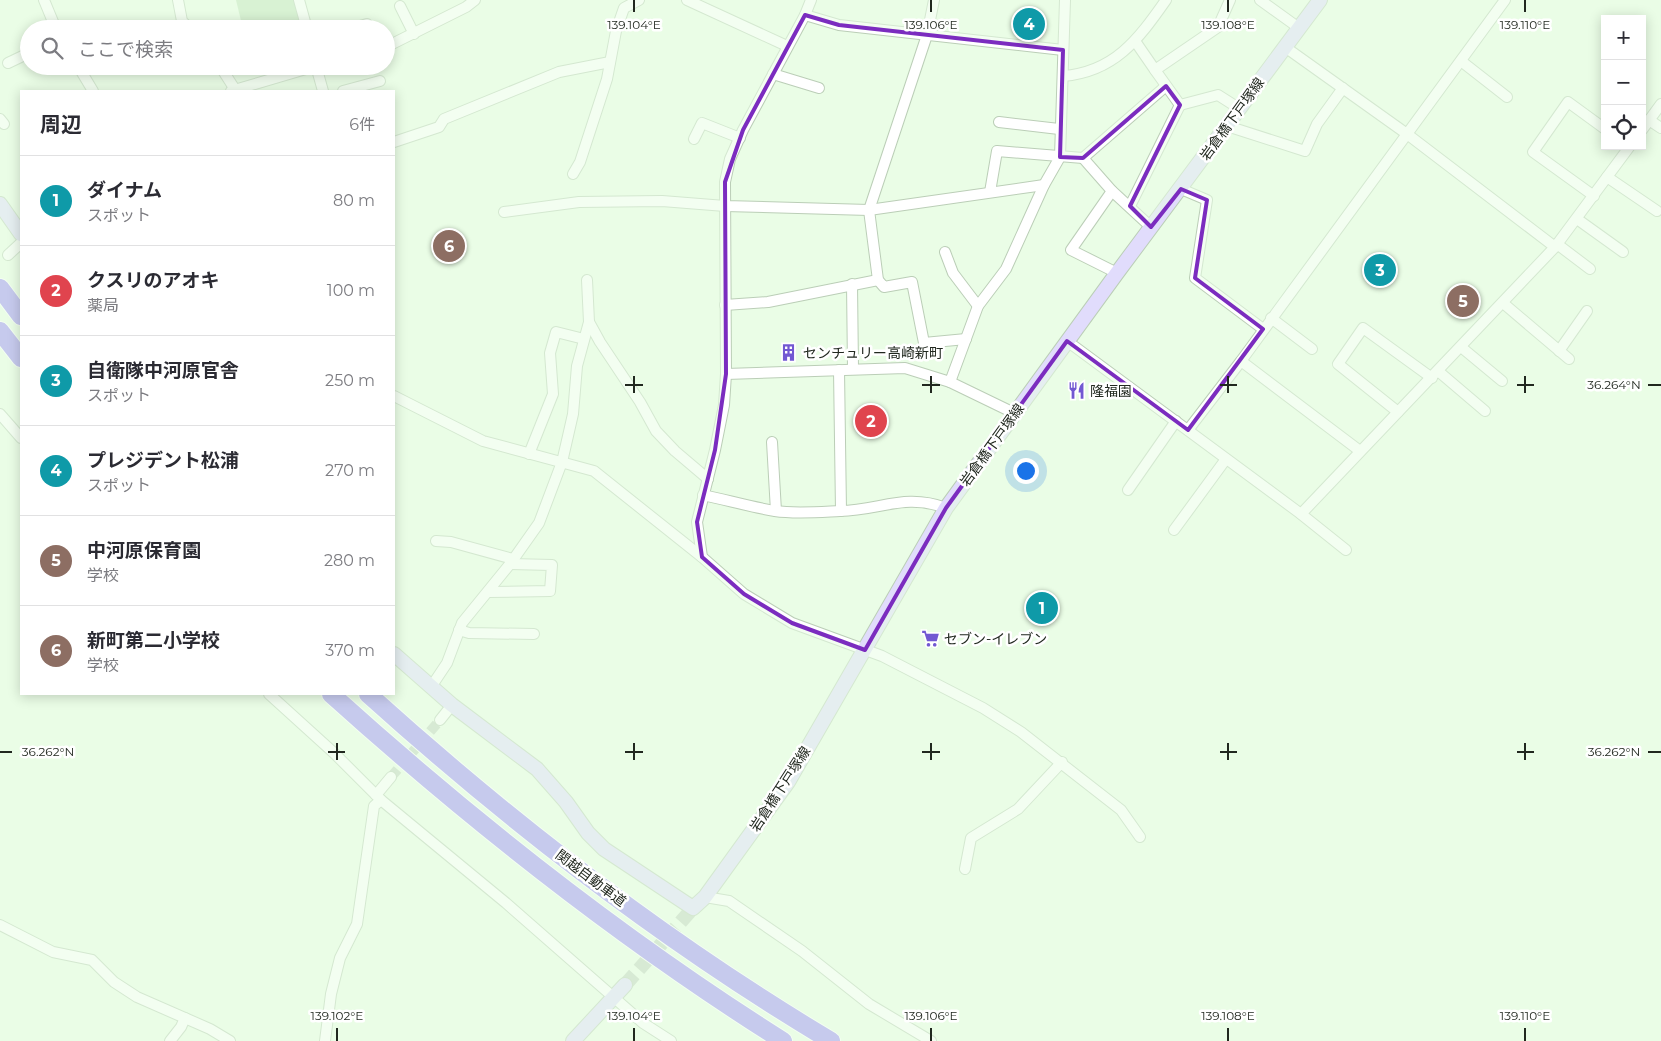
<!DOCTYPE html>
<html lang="ja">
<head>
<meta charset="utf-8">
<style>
	body { margin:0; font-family:Montserrat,"Noto Sans JP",sans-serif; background:#f7f7f7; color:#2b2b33 }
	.controls { position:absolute; right:15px; top:15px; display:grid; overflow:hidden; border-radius:0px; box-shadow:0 2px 12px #0003 }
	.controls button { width:45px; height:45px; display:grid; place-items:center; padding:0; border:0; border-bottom:1px solid #e1e1e2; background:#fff; color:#2b2b33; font:25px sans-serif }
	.you { position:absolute; left:1025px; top:470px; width:18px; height:18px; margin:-12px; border:4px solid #fff; border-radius:50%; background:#1a73e8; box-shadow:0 0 0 8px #1a73e833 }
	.badge { display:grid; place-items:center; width:32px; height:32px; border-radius:50%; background:#2563eb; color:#fff; font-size:16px; font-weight:700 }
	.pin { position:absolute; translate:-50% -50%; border:2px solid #fff; box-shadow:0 1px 5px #0006 }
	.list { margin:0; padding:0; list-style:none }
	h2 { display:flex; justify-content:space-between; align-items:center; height:65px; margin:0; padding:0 20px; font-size:21px }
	h2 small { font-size:16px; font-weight:400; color:#7c7c81 }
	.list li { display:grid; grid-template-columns:32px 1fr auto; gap:15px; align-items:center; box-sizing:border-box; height:90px; padding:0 20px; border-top:1px solid #e1e1e2 }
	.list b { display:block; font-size:19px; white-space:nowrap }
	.list p { margin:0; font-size:16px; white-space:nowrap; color:#7c7c81 }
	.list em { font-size:16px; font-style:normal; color:#7c7c81 }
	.icon { flex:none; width:28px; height:28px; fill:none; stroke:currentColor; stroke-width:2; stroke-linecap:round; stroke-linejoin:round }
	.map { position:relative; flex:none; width:1661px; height:1041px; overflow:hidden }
	.search { position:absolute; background:#fff; box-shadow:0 2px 12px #0003; left:20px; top:20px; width:375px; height:55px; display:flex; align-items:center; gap:12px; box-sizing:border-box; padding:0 18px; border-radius:28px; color:#7c7c81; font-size:19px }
	.panel { position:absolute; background:#fff; box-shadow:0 2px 12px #0003; left:20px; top:90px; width:375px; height:605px; border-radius:0px }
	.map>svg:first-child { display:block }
	.green { fill:#c3e5bd }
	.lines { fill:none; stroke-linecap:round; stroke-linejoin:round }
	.street-tunnel { stroke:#c2d2be; stroke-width:10; stroke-dasharray:10 5; stroke-linecap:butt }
	.secondary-tunnel { stroke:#c2d2be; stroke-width:14; stroke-dasharray:14 7; stroke-linecap:butt }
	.street-casing { stroke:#bbceb7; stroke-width:12 }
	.secondary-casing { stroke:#bbceb7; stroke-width:16 }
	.highway-casing { stroke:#fff; stroke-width:20 }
	.street { stroke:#fff; stroke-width:10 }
	.secondary { stroke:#e1dcfc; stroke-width:14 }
	.highway { stroke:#9b8cf5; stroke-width:18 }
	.marked { fill:none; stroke:#7b2cbf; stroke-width:4; stroke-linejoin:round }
	.ticks { fill:none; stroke:#21281f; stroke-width:2 }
	.labels { text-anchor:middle; stroke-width:5; stroke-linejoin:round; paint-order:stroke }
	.street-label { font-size:14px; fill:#21281f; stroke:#fff }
	.poi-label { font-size:14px; fill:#21281f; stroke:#fff; text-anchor:start }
	.ticks-label { font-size:12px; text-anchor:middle; fill:#21281f; stroke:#fff; stroke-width:5; stroke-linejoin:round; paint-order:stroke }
</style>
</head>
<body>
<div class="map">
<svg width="1661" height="1041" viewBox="0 0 1661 1041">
	<rect width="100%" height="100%" fill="#eafde6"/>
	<path class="green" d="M 236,0 L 295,0 L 303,29 L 243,29 Z"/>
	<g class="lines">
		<path class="street-tunnel" d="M 391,777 L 440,720"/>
		<path class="secondary-tunnel" d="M 625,985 L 693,908"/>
		<defs>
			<g id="street">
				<path d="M 44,0 L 56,29"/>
				<path d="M 178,0 L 182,21 L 190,29"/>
				<path d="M 299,0 L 307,29"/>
				<path d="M 687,0 L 787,46"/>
				<path d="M 811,0 L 805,15 L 743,130 L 730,159 L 725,182 L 726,374 L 724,405 L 715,450 L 697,522 L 702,557 L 744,594 L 792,623 L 882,656 L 983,708 L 1021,732 L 1121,810 L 1140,837"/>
				<path d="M 934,0 L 927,35 L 869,210 L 878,280 L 884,287 L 912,282 L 924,343 L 966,339"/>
				<path d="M 1260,0 L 1299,28"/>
				<path d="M 400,6 L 414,34"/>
				<path d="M 805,15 L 839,25 L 1063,50"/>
				<path d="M 350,29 L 367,24"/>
				<path d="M 1135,41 L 1155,70 L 1218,27 L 1230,0"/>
				<path d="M 386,47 L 466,7 L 475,0"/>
				<path d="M 1285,47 L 1407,134 L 1555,247"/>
				<path d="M 1461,61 L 1507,97"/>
				<path d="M 8,63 L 29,53"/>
				<path d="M 78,66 L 93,91"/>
				<path d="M 220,66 L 236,91"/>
				<path d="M 316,66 L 323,91"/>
				<path d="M 1155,70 L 1180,105 L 1218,95 L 1240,109"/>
				<path d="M 773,74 L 819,88"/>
				<path d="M 1063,76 C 1114,72 1138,40 1166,0"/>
				<path d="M 231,91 L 316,66"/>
				<path d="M 343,91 L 380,81"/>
				<path d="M 0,119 L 4,124"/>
				<path d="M 1649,120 L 1661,128"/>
				<path d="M 999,122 L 1059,129"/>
				<path d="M 1227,126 L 1305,151 L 1317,124 L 1343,88"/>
				<path d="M 1642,130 L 1661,104"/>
				<path d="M 694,139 L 702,123 L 740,138"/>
				<path d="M 394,142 L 439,127 L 444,119 L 559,72 L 610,62"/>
				<path d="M 573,174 L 580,162 L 607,79 L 616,31 L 624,8 L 639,0"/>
				<path d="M 1607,177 L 1657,211"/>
				<path d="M 1181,189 L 1207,200 L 1195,278 L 1263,329"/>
				<path d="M 1112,191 L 1071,250 L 1117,273"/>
				<path d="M 990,192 L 997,151 L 1083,158"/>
				<path d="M 1594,196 L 1533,152 L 1568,102 L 1605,129"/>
				<path d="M 1130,206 L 1180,105"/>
				<path d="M 504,212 L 579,202 L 662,201 L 725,206 L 869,210 L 1044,185"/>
				<path d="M 1577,219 L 1623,252"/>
				<path d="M 1151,227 L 1112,191 L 1083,158 L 1166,86"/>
				<path d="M 1557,244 L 1590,269"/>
				<path d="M 945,252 L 953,273 L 978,306"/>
				<path d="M 8,255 L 21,243"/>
				<path d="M 587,280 L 589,322 L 600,342 L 640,402 L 656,431 L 675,451 L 708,479"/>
				<path d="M 852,284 L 853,369"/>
				<path d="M 1503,303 L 1569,359"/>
				<path d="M 725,305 L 768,302 L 878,280"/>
				<path d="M 1271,318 L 1312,349"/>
				<path d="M 1067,341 L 1301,514 L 1346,550"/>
				<path d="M 1461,347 L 1502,381"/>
				<path d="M 1559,351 L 1587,311"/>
				<path d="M 1241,361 L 1360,451"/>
				<path d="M 839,370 L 841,511"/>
				<path d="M 1438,371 L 1485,411"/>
				<path d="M 726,374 L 905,368 L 950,382 L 1014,413"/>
				<path d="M 950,382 L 978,306 L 1006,269 L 1044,185 L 1060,157 L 1065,0"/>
				<path d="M 394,396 L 483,441 L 594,471 L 702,557"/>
				<path d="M 1398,412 L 1338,364 L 1363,328 L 1432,378"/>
				<path d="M 0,414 L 21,438"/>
				<path d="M 1188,430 L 1241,361 L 1505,0"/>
				<path d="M 772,442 L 776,511"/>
				<path d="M 529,454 L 553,394 L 550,353 L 556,332 L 584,339"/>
				<path d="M 1128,490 L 1176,421"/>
				<path d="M 703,495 C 727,500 751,507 775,511 C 795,514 819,512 840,511 C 881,510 905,493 946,508"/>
				<path d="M 1301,514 L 1555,247 L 1630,146"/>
				<path d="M 1174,530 L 1226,459"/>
				<path d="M 436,541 L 451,542 L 513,559"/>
				<path d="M 488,592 L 550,591 L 552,565 L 510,564"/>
				<path d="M 459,630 L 469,633 L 534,634"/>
				<path d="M 431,687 L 447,663 L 462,623 L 510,564 L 539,523 L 562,462 L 568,436 L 573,414 L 577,366 L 589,322"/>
				<path d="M 269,694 L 334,753 L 381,800 L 506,903 L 643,1023 L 671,1041"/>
				<path d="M 440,720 L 452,705"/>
				<path d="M 376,795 L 391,777"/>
				<path d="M 965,869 L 971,838 L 1018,809 L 1062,762"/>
				<path d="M 705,897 L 729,901 L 802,951 L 869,1004 L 931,1041"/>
				<path d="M 0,925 L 53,952 L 92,960 L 114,982 L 137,997 L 210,1029 L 230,1041"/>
				<path d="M 170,1041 L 181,1027 L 185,1018"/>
				<path d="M 325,1041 L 331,994 L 340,958 L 357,924 L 374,806 L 381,800"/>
			</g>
			<g id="secondary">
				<path d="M 0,204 L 21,234"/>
				<path d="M 394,654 L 452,705 L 537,769 L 566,802 L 588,833 L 604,849 L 693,908 L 705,897 L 788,782 L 946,508 L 1117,273 L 1320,0"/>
				<path d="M 573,1041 L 625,985"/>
			</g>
			<g id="highway">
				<path d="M 0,288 L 21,316"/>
				<path d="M 0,331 L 21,358"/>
				<path d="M 331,694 C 473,822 621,939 783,1041"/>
				<path d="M 368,694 C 511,823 665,942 831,1041"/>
			</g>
		</defs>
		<use href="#street" class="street-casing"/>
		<use href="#secondary" class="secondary-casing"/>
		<use href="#highway" class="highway-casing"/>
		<use href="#street" class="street"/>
		<use href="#secondary" class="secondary"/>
		<use href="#highway" class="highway"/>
	</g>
	<path d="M0 0H1661V1041H0ZM 805,15 L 839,25 L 1063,50 L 1060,157 L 1083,158 L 1166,86 L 1180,105 L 1130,206 L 1151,227 L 1181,189 L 1207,200 L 1195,278 L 1263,329 L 1188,430 L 1067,341 L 946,508 L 865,650 L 792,623 L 744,594 L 702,557 L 697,522 L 715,450 L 726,374 L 725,182 L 743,130 Z" fill="#eafde6" fill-opacity=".55" fill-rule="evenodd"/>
	<path class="marked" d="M 805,15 L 839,25 L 1063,50 L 1060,157 L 1083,158 L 1166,86 L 1180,105 L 1130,206 L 1151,227 L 1181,189 L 1207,200 L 1195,278 L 1263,329 L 1188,430 L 1067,341 L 946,508 L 865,650 L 792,623 L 744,594 L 702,557 L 697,522 L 715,450 L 726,374 L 725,182 L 743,130 Z"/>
	<path class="ticks" d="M 634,0 L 634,12M 931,0 L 931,12M 1228,0 L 1228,12M 1525,0 L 1525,12M 634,376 L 634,393M 931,376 L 931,393M 1228,376 L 1228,393M 1525,376 L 1525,393M 625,385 L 643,385M 922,385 L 940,385M 1220,385 L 1237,385M 1517,385 L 1534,385M 1648,385 L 1661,385M 337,743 L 337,760M 634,743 L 634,760M 931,743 L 931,760M 1228,743 L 1228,760M 1525,743 L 1525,760M 0,752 L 12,752M 328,752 L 345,752M 625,752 L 643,752M 922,752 L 940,752M 1220,752 L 1237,752M 1517,752 L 1534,752M 1648,752 L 1661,752M 337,1028 L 337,1041M 634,1028 L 634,1041M 931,1028 L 931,1041M 1228,1028 L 1228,1041M 1525,1028 L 1525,1041"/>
	<defs>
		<symbol id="building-bare" viewBox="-9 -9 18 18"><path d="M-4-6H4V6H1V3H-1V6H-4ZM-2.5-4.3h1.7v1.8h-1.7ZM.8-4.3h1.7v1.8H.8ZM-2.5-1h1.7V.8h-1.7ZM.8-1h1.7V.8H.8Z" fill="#7258d2" stroke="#fff" stroke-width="2.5" paint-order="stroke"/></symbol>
		<symbol id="restaurant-bare" viewBox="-9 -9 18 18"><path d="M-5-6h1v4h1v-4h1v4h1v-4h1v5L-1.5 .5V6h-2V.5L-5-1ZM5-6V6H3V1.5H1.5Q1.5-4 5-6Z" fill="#7258d2" stroke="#fff" stroke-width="2.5" paint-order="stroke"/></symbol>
		<symbol id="supermarket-bare" viewBox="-9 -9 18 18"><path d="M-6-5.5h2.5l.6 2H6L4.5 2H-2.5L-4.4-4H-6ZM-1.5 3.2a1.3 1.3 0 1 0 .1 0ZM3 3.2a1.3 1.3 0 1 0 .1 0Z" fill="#7258d2" stroke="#fff" stroke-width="2.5" paint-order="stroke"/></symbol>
	</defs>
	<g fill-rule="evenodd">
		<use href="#building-bare" x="776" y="340" width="25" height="25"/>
		<use href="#restaurant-bare" x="1064" y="378" width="25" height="25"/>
		<use href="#supermarket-bare" x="918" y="626" width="25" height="25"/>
	</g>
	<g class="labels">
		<g class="street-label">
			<text transform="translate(1232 119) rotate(-54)" y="5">岩倉橋下戸塚線</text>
			<text transform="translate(992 445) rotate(-54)" y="5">岩倉橋下戸塚線</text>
			<text transform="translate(780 789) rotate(-57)" y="5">岩倉橋下戸塚線</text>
			<text transform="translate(591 878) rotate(37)" y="5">関越自動車道</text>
		</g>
		<g class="poi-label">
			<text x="803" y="358">センチュリー高崎新町</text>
			<text x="1090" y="396">隆福園</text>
			<text x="944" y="644">セブン-イレブン</text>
		</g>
	</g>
	<g class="ticks-label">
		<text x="634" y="29">139.104°E</text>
		<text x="931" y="29">139.106°E</text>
		<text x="1228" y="29">139.108°E</text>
		<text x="1525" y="29">139.110°E</text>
		<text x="1614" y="389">36.264°N</text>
		<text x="48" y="756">36.262°N</text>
		<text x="1614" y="756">36.262°N</text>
		<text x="337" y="1020">139.102°E</text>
		<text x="634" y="1020">139.104°E</text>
		<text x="931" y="1020">139.106°E</text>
		<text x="1228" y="1020">139.108°E</text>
		<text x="1525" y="1020">139.110°E</text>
	</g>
</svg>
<div class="controls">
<button>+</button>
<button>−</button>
<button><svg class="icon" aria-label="locate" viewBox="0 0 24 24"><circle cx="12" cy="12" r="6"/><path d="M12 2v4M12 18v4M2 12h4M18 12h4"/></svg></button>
</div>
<div class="you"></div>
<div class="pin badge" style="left:1042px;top:608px;background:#0f9aa8">1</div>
<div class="pin badge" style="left:871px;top:421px;background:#e0444e">2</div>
<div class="pin badge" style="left:1380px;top:270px;background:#0f9aa8">3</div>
<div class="pin badge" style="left:1029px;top:24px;background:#0f9aa8">4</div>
<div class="pin badge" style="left:1463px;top:301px;background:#8d6e63">5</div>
<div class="pin badge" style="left:449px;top:246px;background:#8d6e63">6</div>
<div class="search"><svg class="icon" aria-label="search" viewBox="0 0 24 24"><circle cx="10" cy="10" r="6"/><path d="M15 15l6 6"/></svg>ここで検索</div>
<section class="panel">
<h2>周辺<small>6件</small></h2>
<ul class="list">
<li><span class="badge" style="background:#0f9aa8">1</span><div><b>ダイナム</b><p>スポット</p></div><em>80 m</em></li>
<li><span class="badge" style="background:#e0444e">2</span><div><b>クスリのアオキ</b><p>薬局</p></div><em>100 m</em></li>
<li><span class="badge" style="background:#0f9aa8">3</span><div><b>自衛隊中河原官舎</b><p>スポット</p></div><em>250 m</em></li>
<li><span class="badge" style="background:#0f9aa8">4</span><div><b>プレジデント松浦</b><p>スポット</p></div><em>270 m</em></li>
<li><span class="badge" style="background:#8d6e63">5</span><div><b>中河原保育園</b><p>学校</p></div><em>280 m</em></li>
<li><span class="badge" style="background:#8d6e63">6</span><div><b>新町第二小学校</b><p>学校</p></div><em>370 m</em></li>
</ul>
</section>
</div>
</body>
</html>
